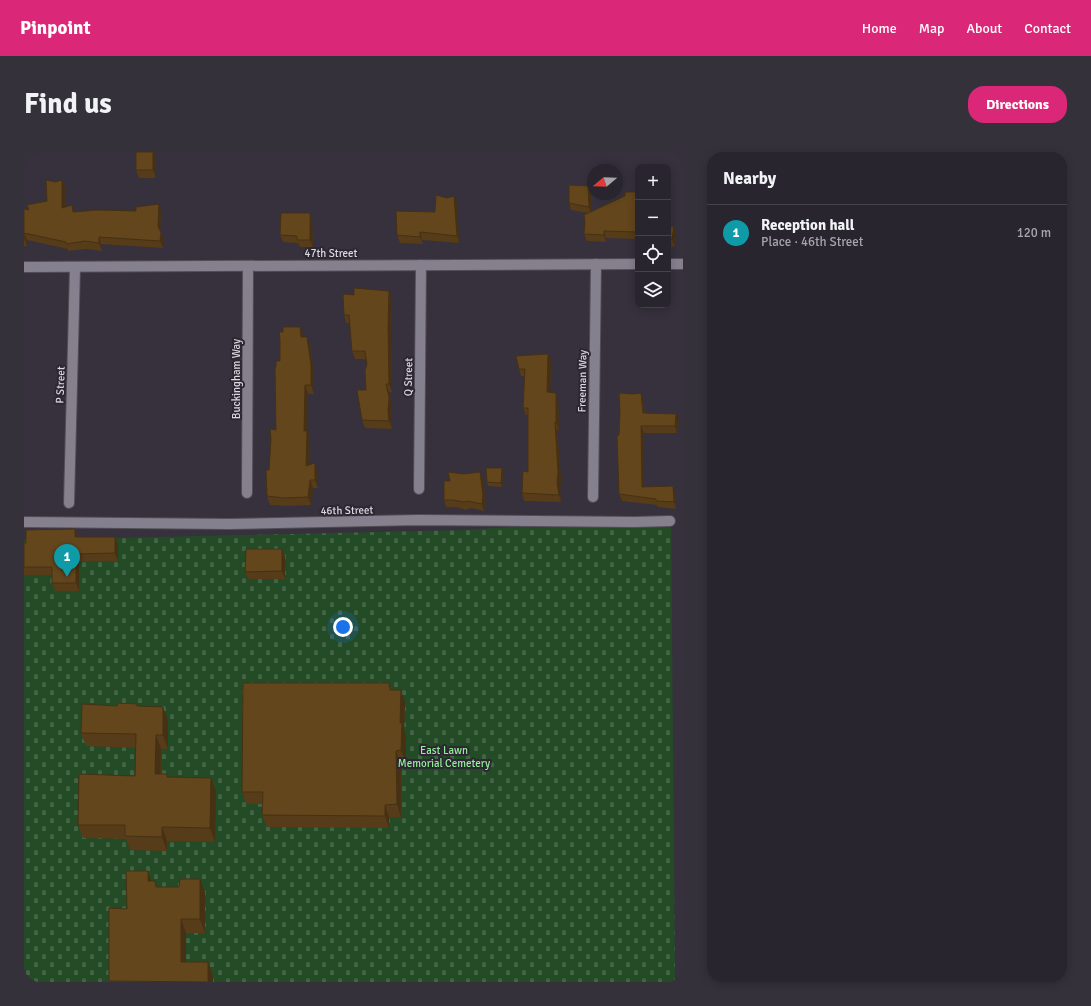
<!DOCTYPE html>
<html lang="en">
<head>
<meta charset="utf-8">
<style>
	body { margin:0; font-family:Signika,sans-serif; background:#34313a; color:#f1f3f6 }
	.controls { position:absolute; right:12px; top:12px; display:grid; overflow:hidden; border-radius:8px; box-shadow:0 2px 10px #0003 }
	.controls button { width:36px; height:36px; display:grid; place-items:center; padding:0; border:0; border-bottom:1px solid #44424a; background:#28252e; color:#f1f3f6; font:20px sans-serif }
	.compass { position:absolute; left:563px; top:12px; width:36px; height:36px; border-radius:50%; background:#28252e; box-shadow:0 2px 10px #0003; rotate:251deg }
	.you { position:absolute; left:319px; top:475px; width:14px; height:14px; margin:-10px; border:3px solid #fff; border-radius:50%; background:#1a73e8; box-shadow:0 0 0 6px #1a73e833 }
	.badge { display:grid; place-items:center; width:26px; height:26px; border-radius:50%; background:#db2777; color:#fff; font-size:13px; font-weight:700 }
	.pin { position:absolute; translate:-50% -33px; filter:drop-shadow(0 1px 2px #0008) }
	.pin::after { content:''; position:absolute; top:21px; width:14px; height:12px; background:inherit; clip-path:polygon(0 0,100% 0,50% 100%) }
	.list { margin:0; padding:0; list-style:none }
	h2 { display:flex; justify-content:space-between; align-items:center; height:52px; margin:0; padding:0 16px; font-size:17px }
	h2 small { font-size:13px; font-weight:400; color:#a5a5aa }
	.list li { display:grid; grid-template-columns:26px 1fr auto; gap:12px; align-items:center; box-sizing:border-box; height:56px; padding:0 16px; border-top:1px solid #44424a }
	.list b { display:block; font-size:15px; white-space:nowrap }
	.list p { margin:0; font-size:13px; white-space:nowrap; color:#a5a5aa }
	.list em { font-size:13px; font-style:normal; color:#a5a5aa }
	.icon { flex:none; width:22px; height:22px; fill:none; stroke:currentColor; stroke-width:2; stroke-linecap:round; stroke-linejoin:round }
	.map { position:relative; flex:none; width:659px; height:830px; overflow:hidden; border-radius:16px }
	header { display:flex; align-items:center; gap:24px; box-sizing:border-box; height:56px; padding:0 20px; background:#db2777; color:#fff }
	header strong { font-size:19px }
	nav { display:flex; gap:22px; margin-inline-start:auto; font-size:14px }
	.intro { display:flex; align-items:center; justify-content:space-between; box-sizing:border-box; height:96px; padding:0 24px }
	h1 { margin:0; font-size:28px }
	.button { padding:10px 18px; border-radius:16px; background:#db2777; color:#fff; font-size:14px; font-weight:700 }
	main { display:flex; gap:24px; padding:0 24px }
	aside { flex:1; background:#28252e; border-radius:16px; box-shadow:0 2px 10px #0003 }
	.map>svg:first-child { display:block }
	.cemetery { fill:url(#cemetery-stones) }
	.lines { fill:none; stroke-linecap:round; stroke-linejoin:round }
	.street-casing { stroke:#524e58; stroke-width:12 }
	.street { stroke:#85808e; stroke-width:10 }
	.wall { fill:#563c18 }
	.shaded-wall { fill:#463114 }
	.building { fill:#64461c; stroke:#463114 }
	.labels { text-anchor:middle; stroke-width:4; stroke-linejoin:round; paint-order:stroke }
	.street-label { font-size:11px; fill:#dbd8df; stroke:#2c2733 }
	.park-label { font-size:11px; fill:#92ef98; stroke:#2c2733 }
</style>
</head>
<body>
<header>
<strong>Pinpoint</strong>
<nav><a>Home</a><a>Map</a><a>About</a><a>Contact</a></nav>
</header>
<div class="intro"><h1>Find us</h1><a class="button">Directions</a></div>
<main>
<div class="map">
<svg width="659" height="830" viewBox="0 0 659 830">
	<defs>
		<pattern id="cemetery-stones" width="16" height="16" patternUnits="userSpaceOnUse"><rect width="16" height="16" fill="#234b26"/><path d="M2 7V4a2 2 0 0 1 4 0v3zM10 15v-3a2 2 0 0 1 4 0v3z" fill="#426445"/></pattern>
	</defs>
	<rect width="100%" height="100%" fill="#36313d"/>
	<path class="cemetery" d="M 647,364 L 651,830 L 0,830 L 0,388 L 442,378 Z"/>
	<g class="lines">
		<defs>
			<g id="street">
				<path d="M 644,112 L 659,112"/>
				<path d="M 0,115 L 614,112"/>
				<path d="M 395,337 L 397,113"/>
				<path d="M 223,341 L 224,114"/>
				<path d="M 569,345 L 572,112"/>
				<path d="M 45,351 L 51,115"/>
				<path d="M 0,370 L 205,372 L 394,368 L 611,370 L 646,369"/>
			</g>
		</defs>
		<use href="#street" class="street-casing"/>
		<use href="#street" class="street"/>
	</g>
	<g class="wall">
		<path d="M 132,0 L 132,26 L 115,26 L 112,18 Z"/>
		<path d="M 564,34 L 567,42 L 567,60 L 612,40 L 614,45 L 614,87 L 582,86 L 582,90 L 563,89 L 560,82 L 564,61 L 547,58 L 545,51 Z"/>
		<path d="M 41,35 L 41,55 L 51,60 L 137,59 L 136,79 L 140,88 L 139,96 L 77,92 L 78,99 L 63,97 L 44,99 L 44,97 L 3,88 L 3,94 L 0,94 L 0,57 L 5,58 L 23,49 Z"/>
		<path d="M 430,44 L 433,51 L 435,91 L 398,88 L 399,92 L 376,91 L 373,83 L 411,60 L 423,46 Z"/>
		<path d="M 644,57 L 645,57 L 647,64 L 648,75 L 650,75 L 652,82 L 651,94 L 644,96 Z"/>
		<path d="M 286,61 L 288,68 L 289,95 L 276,95 L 274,91 L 259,90 L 256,83 Z"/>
		<path d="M 368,147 L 367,183 L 368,240 L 365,240 L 368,253 L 367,267 L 368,277 L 341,276 L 338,268 L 342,238 L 343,212 L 342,207 L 331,207 L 328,199 L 326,171 L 322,171 L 320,163 Z"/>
		<path d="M 276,175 L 279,185 L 286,193 L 290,222 L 290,242 L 284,242 L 284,281 L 286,288 L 285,313 L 294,320 L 294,336 L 289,336 L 287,353 L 263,354 L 246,353 L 243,344 L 245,318 L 252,278 L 252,215 L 256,209 L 259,180 Z"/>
		<path d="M 527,209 L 526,240 L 532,241 L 534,248 L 535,278 L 533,278 L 537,327 L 536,338 L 537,350 L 500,349 L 498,341 L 504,320 L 504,263 L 502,263 L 499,256 L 500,224 L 497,224 L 495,217 Z"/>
		<path d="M 619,247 L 621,261 L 655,268 L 653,281 L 620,281 L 620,335 L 651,341 L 652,357 L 634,355 L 633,353 L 598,349 L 595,342 L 595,283 Z"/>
		<path d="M 478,316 L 479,319 L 478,335 L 464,334 L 463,330 Z"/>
		<path d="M 456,320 L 459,327 L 462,350 L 460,359 L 447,356 L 442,358 L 432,355 L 422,355 L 420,348 L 426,329 L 440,322 Z"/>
		<path d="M 51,377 L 54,385 L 91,385 L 94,393 L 94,409 L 55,409 L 55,439 L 31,439 L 28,431 L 28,423 L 0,423 L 0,391 L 2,391 Z"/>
		<path d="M 261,404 L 261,427 L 224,427 L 221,420 Z"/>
		<path d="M 365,531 L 368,538 L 381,550 L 380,579 L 382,584 L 382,611 L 377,611 L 377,665 L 365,665 L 365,676 L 243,675 L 238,663 L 238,652 L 222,652 L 218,640 Z"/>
		<path d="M 113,552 L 114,554 L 144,569 L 144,597 L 137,597 L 137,622 L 143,622 L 144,625 L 187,626 L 192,640 L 191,690 L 143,689 L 143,699 L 106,698 L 102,687 L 59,686 L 54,673 L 111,624 L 112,596 L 62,594 L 57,581 L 93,554 Z"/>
		<path d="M 128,729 L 134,735 L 181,740 L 181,781 L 162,781 L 162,810 L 184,810 L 189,824 L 189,830 L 85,830 L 103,757 Z"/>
	</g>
	<g class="shaded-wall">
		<path d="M 129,0 L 132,0 L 132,26 L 129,18 Z"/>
		<path d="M 38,28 L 41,35 L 41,64 L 38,56 Z"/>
		<path d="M 564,34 L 567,42 L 567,62 L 565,55 Z"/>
		<path d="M 430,44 L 433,51 L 435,91 L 433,84 Z"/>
		<path d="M 135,52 L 137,59 L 136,82 L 134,74 Z"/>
		<path d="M 645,57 L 647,64 L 648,82 L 645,74 Z"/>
		<path d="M 286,61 L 288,68 L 289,95 L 286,88 Z"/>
		<path d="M 650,75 L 652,82 L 651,94 L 648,87 Z"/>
		<path d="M 580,79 L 582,86 L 582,90 L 580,83 Z"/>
		<path d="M 396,80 L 399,92 L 396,85 Z"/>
		<path d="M 0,81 L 3,88 L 3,94 L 0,86 Z"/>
		<path d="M 137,81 L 140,88 L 139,96 L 136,89 Z"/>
		<path d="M 75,85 L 77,92 L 78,99 L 75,91 Z"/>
		<path d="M 365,139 L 368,147 L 367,183 L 368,240 L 365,232 L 364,175 Z"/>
		<path d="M 276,175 L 279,183 L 280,193 L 277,185 Z"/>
		<path d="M 283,185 L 286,193 L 290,222 L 290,242 L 287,233 Z"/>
		<path d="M 524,202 L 527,209 L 526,247 L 523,240 Z"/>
		<path d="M 362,232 L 365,240 L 368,253 L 367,267 L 368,277 L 365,269 Z"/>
		<path d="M 281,233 L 284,242 L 284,281 L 286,288 L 285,322 L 282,314 L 280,279 Z"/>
		<path d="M 532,241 L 534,248 L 535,278 L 532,271 Z"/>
		<path d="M 617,241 L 619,247 L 621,268 L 619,261 Z"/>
		<path d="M 652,262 L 655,268 L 653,281 L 651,274 Z"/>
		<path d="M 531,270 L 533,278 L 537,327 L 536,338 L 537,350 L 535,343 L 533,331 Z"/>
		<path d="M 617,274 L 620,281 L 620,341 L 618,335 Z"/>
		<path d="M 291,311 L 294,320 L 294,336 L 291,328 Z"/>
		<path d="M 478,316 L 479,319 L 478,335 L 477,331 Z"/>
		<path d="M 456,320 L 459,327 L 462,350 L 460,359 L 458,352 Z"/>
		<path d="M 286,328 L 289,336 L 287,353 L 284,345 Z"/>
		<path d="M 649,334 L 651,341 L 652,357 L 650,350 Z"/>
		<path d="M 51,377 L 54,385 L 51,385 Z"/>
		<path d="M 91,385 L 94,393 L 94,409 L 91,401 Z"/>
		<path d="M 258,397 L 261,404 L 261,427 L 258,419 Z"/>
		<path d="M 52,402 L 55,409 L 55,439 L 52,431 Z"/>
		<path d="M 377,538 L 381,550 L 380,579 L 382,584 L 382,611 L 377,598 L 376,571 Z"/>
		<path d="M 139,555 L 144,569 L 144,597 L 139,583 Z"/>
		<path d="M 132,583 L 137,597 L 136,635 L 131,622 Z"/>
		<path d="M 372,599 L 377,611 L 377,665 L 373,652 Z"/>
		<path d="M 187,626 L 192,640 L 191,690 L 186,676 Z"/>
		<path d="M 361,653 L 365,665 L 365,676 L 361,664 Z"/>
		<path d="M 138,675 L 143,689 L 143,699 L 138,685 Z"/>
		<path d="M 124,719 L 129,733 L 124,729 Z"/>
		<path d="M 176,727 L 181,740 L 181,781 L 176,767 Z"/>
		<path d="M 157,767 L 162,781 L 162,824 L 157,810 Z"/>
		<path d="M 184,810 L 189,824 L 189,830 L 184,830 Z"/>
	</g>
	<g class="building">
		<rect x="112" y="0" width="17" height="18"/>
		<path d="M 22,28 L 31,30 L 38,28 L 38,56 L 48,53 L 49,60 L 73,58 L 112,59 L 112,55 L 135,52 L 134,74 L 137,81 L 136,89 L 75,85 L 75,91 L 61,89 L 42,92 L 42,90 L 0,81 L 0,57 L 5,58 L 3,53 L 23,49 Z"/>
		<path d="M 545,33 L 564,34 L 565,55 L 545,51 Z"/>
		<path d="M 601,40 L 612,40 L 614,54 L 614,80 L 580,79 L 580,83 L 560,82 L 561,70 L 560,63 L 601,44 Z"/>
		<path d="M 412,43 L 423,46 L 430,44 L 433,84 L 396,80 L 396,85 L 373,83 L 372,59 L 411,60 Z"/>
		<path d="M 644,57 L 645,57 L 645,74 L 650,75 L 648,87 L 644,88 Z"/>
		<path d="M 257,61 L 286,61 L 286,88 L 273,88 L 273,84 L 256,83 Z"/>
		<path d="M 330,136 L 365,139 L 364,175 L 365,232 L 362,232 L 365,245 L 364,259 L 365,269 L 338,268 L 333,238 L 342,238 L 341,219 L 343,212 L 341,199 L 328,199 L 325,163 L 320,163 L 319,142 L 330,143 Z"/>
		<path d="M 259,175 L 276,175 L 277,185 L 283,185 L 287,213 L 287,233 L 281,233 L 280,279 L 283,279 L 282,314 L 291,311 L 291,328 L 286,328 L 284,345 L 260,346 L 243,344 L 242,318 L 245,318 L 247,287 L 246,277 L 252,278 L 251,215 L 252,215 L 252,209 L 256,209 L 256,187 L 255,180 L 259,180 Z"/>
		<path d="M 524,202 L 523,240 L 532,241 L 532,271 L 531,270 L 534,320 L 533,331 L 535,343 L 498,341 L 499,319 L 504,320 L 504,256 L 499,256 L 501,217 L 495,217 L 492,204 Z"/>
		<path d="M 595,241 L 609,242 L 617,241 L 619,261 L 652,262 L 651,274 L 617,274 L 618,335 L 649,334 L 650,350 L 632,349 L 632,347 L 595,342 L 593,284 L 595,283 L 596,261 Z"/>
		<path d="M 462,316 L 478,316 L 477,331 L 463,330 Z"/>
		<path d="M 424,320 L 440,322 L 456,320 L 459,343 L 458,352 L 444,349 L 440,350 L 429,348 L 420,348 L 420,329 L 426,329 Z"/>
		<path d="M 51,377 L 51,385 L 91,385 L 91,401 L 52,402 L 52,431 L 28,431 L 28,415 L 0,415 L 0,391 L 2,391 L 2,378 Z"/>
		<path d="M 222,397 L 258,397 L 258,419 L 221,420 Z"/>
		<path d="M 219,531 L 365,531 L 366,538 L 377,538 L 376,571 L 378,571 L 377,598 L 372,599 L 373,652 L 361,653 L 361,664 L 238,663 L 239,640 L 218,640 Z"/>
		<path d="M 94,551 L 113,552 L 113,554 L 139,555 L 139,583 L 132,583 L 131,622 L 143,622 L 143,625 L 187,626 L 186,676 L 138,675 L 138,685 L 101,684 L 101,673 L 54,673 L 55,622 L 111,624 L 112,582 L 57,581 L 58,552 L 93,554 Z"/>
		<path d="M 102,719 L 124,719 L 124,729 L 131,729 L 132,735 L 155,735 L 156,727 L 176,727 L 176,767 L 157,767 L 157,810 L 184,810 L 184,830 L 85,829 L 85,756 L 103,757 Z"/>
	</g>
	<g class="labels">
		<g class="street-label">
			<text x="307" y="105">47th Street</text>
			<text transform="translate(384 225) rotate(-89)" y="4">Q Street</text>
			<text transform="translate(212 227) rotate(-90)" y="4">Buckingham Way</text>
			<text transform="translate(558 229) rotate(-89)" y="4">Freeman Way</text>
			<text transform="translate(36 233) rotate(-88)" y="4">P Street</text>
			<text transform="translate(323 358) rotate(-1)" y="4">46th Street</text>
		</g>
		<g class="park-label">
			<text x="420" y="602">East Lawn<tspan x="420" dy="13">Memorial Cemetery</tspan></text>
		</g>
	</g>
</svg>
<div class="controls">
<button>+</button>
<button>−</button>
<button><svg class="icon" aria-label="locate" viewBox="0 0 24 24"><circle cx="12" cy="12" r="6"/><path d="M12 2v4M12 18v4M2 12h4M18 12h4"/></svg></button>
<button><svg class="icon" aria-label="layers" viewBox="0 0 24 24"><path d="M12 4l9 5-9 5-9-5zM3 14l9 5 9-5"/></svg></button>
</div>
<svg class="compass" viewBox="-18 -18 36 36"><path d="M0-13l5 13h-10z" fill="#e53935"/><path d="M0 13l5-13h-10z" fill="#a5a5aa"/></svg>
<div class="you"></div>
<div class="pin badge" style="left:43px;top:425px;background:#0f9aa8">1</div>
</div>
<aside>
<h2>Nearby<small></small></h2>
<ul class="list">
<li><span class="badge" style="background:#0f9aa8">1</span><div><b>Reception hall</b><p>Place · 46th Street</p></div><em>120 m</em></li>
</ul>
</aside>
</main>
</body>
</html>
